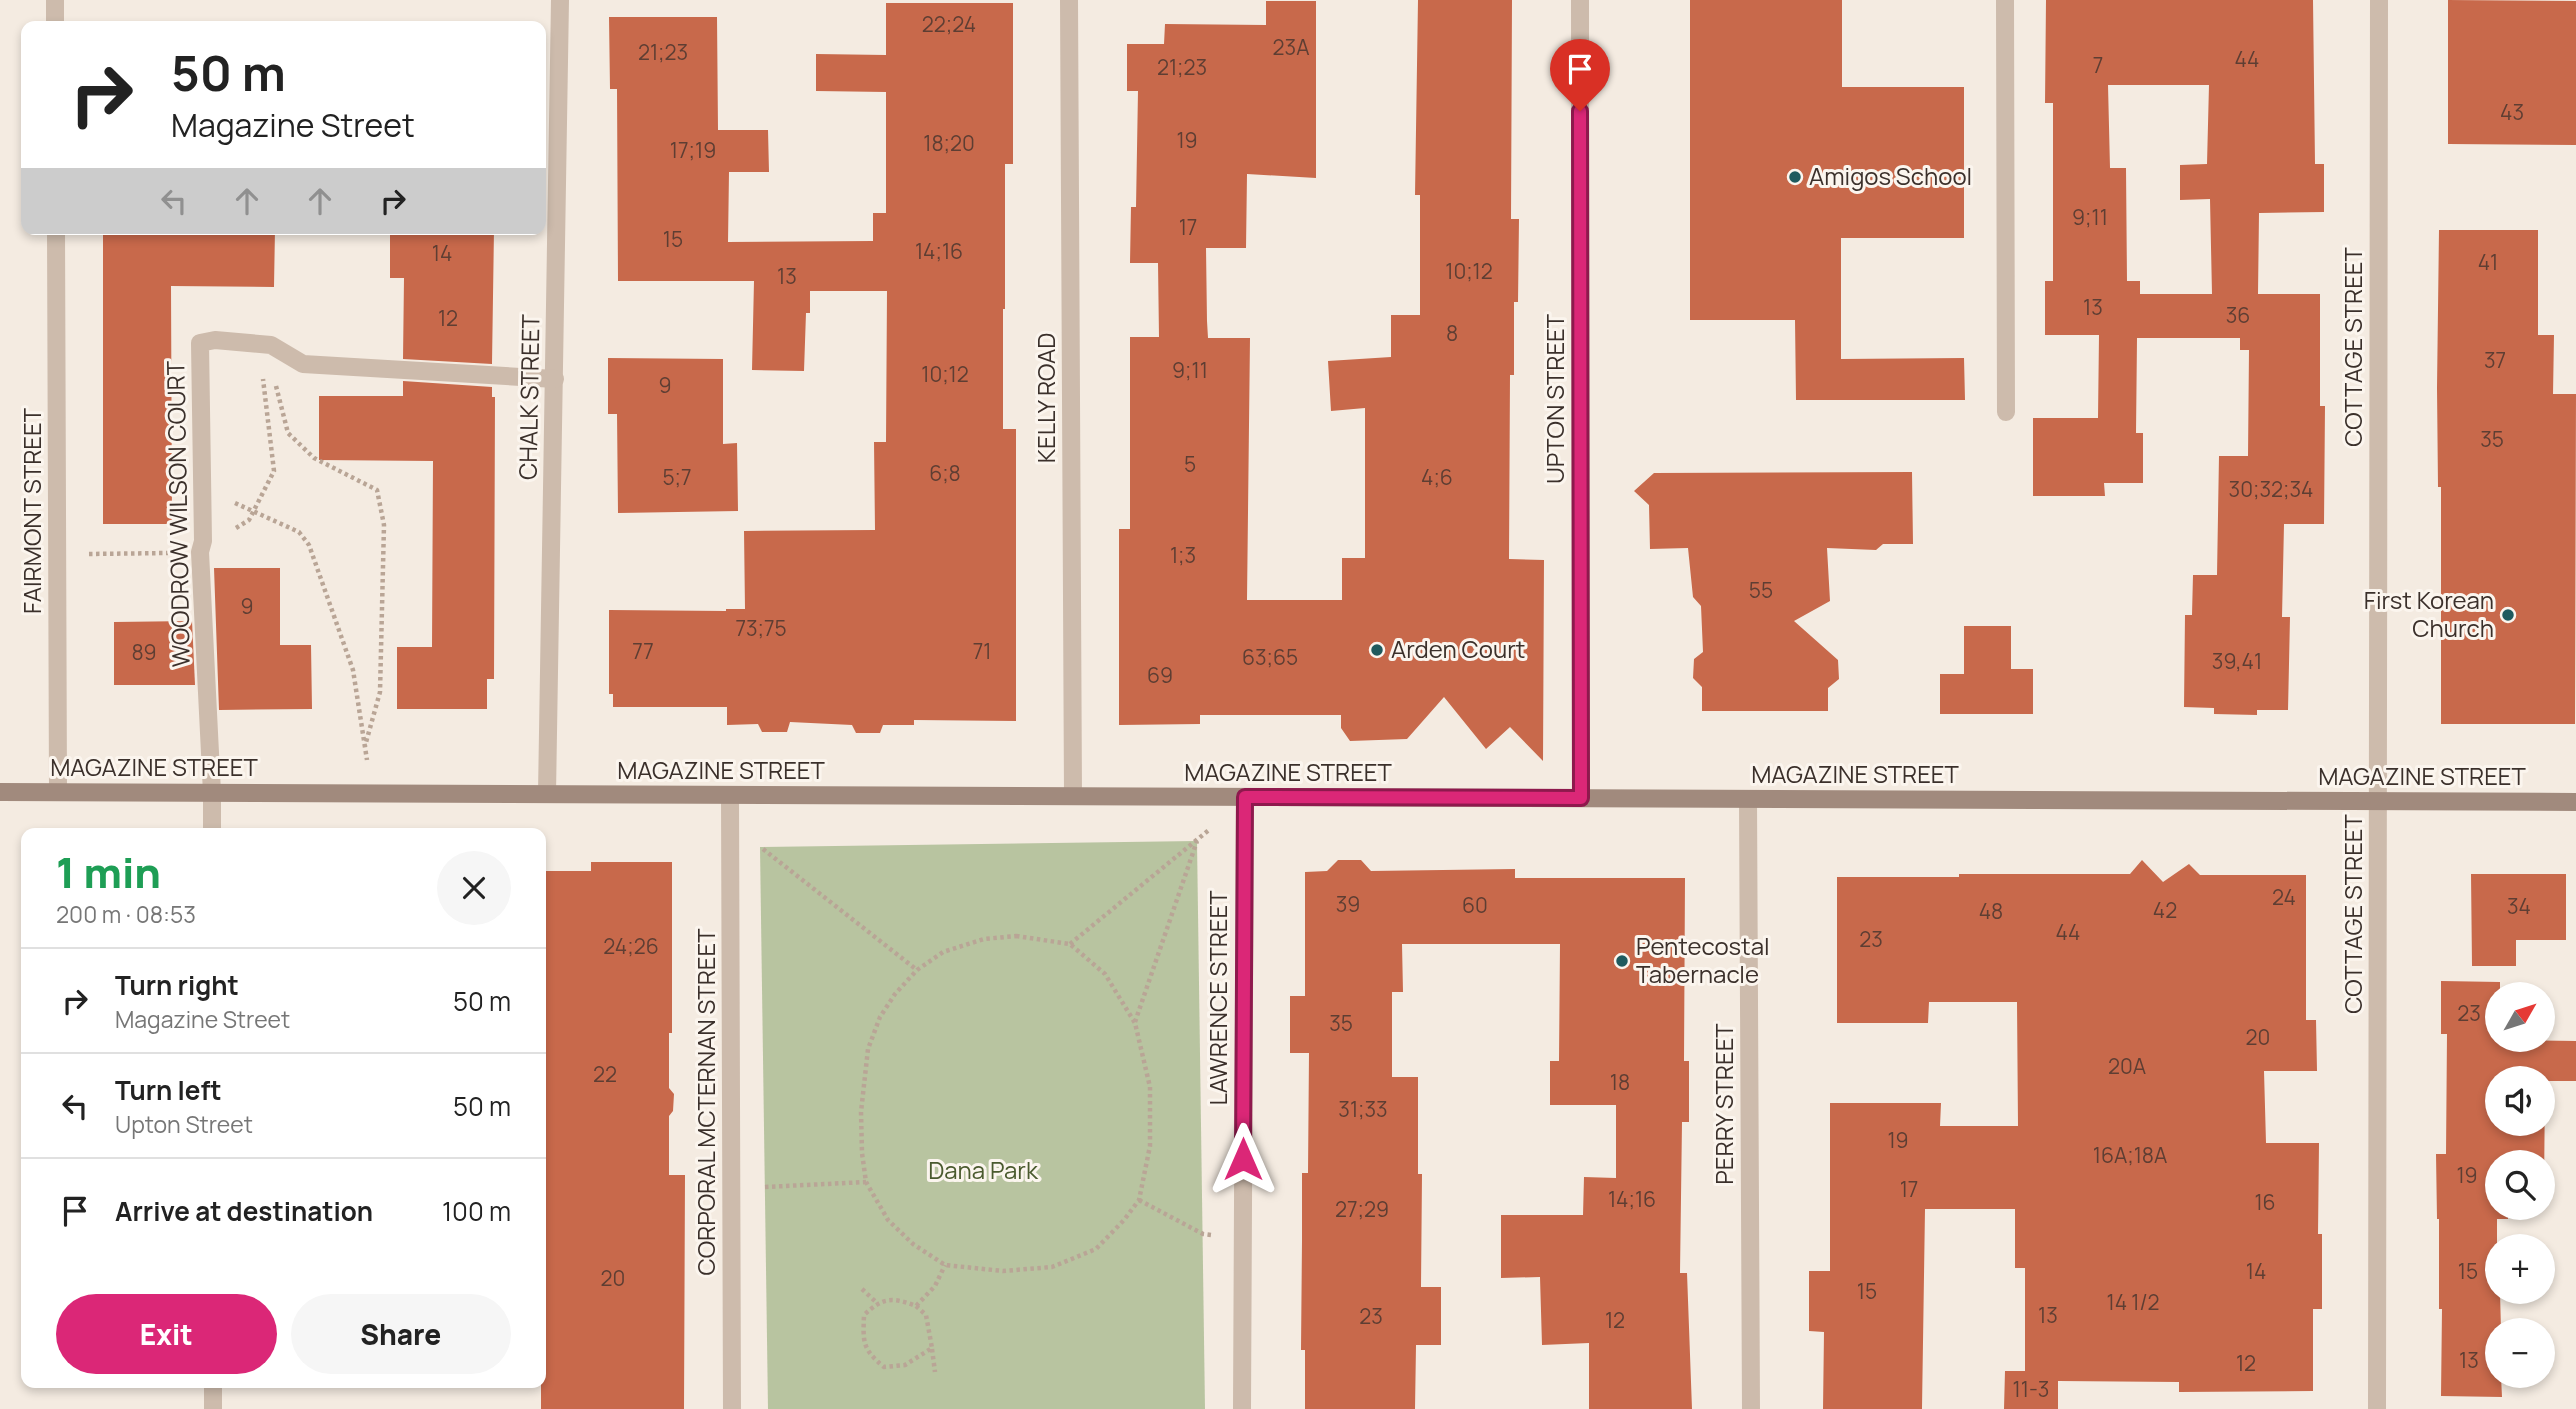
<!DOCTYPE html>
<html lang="en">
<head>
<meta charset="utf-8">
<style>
  body { margin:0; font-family:Manrope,sans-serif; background:#f6f6f6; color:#222; height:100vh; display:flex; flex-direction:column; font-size:26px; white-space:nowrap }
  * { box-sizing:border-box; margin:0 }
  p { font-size:23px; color:#767676 }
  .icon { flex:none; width:38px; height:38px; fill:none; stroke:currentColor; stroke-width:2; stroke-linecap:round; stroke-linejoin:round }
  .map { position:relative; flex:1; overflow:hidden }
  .sheet { position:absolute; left:21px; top:828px; width:525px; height:560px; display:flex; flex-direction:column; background:#fff; border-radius:14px; box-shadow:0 4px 10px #0003 }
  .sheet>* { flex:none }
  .banner { position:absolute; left:21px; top:21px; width:525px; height:214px; border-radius:14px; box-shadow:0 4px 10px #0003; background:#fff; color:#222; overflow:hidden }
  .needle { width:46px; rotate:51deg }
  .tools { position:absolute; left:2485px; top:982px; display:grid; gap:14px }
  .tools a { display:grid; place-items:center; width:70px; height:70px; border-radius:50%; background:#fff; box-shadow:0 4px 10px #0003; font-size:35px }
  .pin { position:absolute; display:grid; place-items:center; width:60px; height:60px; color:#fff; margin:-72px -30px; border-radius:50% 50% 50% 0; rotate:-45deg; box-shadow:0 0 7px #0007 }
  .pin .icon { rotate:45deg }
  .me { position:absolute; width:77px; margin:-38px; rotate:0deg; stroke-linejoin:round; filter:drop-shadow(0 0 5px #0008) }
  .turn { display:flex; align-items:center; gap:24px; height:147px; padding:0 35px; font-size:32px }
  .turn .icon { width:91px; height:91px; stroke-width:2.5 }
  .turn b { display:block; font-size:49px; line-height:60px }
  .lanes { display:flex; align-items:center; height:66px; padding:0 35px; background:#0003; justify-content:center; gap:35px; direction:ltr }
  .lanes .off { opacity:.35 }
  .round { display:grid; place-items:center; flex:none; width:74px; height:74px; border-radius:37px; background:#f6f6f6 }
  .headline { display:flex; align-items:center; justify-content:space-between; height:119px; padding:0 35px }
  h1 { font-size:42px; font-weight:800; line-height:52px; color:#1e9e55 }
  .cta { display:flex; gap:14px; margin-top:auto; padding:14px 35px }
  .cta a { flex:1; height:80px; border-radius:42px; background:#db2777; color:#fff; font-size:28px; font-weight:800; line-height:80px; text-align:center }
  .cta a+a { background:#f6f6f6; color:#222 }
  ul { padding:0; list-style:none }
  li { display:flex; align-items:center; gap:21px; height:105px; padding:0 35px; border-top:2px solid #e0e0e0 }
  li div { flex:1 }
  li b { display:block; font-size:26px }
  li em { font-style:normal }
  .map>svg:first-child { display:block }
</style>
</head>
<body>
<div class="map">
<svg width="2576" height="1409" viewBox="0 0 2576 1409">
  <rect width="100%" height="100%" fill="#f4ebe1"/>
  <path fill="#b8c4a0" d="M 1197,841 L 1205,1409 L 768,1409 L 760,847 Z"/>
  <g fill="#c8694b" fill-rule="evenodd">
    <path d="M 1418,0 L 1512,0 L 1511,219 L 1519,219 L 1518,302 L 1514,302 L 1514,375 L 1510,375 L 1509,559 L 1544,560 L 1543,761 L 1510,727 L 1486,749 L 1444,697 L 1407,739 L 1350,741 L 1341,728 L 1341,715 L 1200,715 L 1200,724 L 1119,725 L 1119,529 L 1130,529 L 1130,337 L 1159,337 L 1158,263 L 1130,263 L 1131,207 L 1136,207 L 1138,91 L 1127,91 L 1127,44 L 1164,44 L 1165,24 L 1266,25 L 1266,1 L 1316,1 L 1316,178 L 1247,174 L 1246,248 L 1206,248 L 1207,321 L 1208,338 L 1250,338 L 1247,600 L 1342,600 L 1342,558 L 1365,558 L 1365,408 L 1331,411 L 1328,361 L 1391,357 L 1391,315 L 1420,315 L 1420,195 L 1415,195 Z"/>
    <path d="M 1690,0 L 1842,0 L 1842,87 L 1964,87 L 1964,238 L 1841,238 L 1841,359 L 1964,358 L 1965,400 L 1796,400 L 1795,320 L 1690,320 Z"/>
    <path d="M 2046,0 L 2313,0 L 2315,164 L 2324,164 L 2324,212 L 2259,213 L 2258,294 L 2320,294 L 2320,406 L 2325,406 L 2324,524 L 2284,524 L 2282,617 L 2290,617 L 2288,710 L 2257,710 L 2257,715 L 2214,714 L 2214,708 L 2184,707 L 2185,615 L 2192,615 L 2193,575 L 2217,575 L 2219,456 L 2248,456 L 2249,350 L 2240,350 L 2240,338 L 2137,338 L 2136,433 L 2143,433 L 2143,483 L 2104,483 L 2105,496 L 2033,496 L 2033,418 L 2098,418 L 2099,335 L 2045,335 L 2045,281 L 2053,281 L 2053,103 L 2045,103 ZM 2108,85 L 2209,85 L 2207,164 L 2180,165 L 2180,200 L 2210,199 L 2212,294 L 2140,294 L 2140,281 L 2127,281 L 2126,168 L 2110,168 Z"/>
    <path d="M 2448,0 L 2576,1 L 2576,145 L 2448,144 Z"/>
    <path d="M 886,3 L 1013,3 L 1013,164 L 1005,164 L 1005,309 L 1003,309 L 1003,429 L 1016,429 L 1016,721 L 914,720 L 914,725 L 883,725 L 880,733 L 856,733 L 852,725 L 790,722 L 787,732 L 762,732 L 758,724 L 727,725 L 727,707 L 613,707 L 613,694 L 609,694 L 609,610 L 726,611 L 726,609 L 745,609 L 744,531 L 875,530 L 874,442 L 886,442 L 887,291 L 810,291 L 810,313 L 806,313 L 804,371 L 752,370 L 754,281 L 618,281 L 617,89 L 610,89 L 609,17 L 717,17 L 718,130 L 768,130 L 769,172 L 729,172 L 728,242 L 873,241 L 873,213 L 886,213 L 886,92 L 816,91 L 816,54 L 886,55 Z"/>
    <path d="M 103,229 L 275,229 L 274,287 L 171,286 L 172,524 L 103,524 Z"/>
    <path d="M 390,229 L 494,229 L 492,364 L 403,359 L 404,278 L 390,278 Z"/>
    <path d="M 2439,230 L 2538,230 L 2538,335 L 2554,335 L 2553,394 L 2576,394 L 2575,724 L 2441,724 L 2441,487 L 2438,487 L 2437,388 Z"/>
    <path d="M 608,358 L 723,359 L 723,444 L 737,443 L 738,511 L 618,513 L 617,414 L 608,414 Z"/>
    <path d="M 403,381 L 492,387 L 492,397 L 495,397 L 494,679 L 487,679 L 487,709 L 397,709 L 397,647 L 432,647 L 433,461 L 319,460 L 319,396 L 403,396 Z"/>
    <path d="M 1912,472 L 1913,544 L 1883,544 L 1876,550 L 1827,548 L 1830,601 L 1794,621 L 1838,660 L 1839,679 L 1828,688 L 1828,711 L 1702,711 L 1702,687 L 1693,678 L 1694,659 L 1703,652 L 1701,606 L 1693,597 L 1688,548 L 1650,549 L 1649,505 L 1634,491 L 1654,473 Z"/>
    <path d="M 214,568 L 280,568 L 280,645 L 311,645 L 312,709 L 219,710 Z"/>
    <path d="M 192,621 L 195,685 L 114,685 L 114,622 Z"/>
    <path d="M 1964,626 L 2011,626 L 2011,669 L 2033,669 L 2033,714 L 1940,714 L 1940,674 L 1964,674 Z"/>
    <path d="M 1338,860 L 1361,860 L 1371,871 L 1515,869 L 1515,878 L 1685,878 L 1684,1061 L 1689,1061 L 1689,1122 L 1682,1122 L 1680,1273 L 1687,1273 L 1692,1409 L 1589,1409 L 1589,1343 L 1542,1345 L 1540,1277 L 1501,1278 L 1501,1215 L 1583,1215 L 1584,1177 L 1616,1178 L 1616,1105 L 1550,1105 L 1550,1061 L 1559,1061 L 1560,944 L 1402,944 L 1403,992 L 1392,992 L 1392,1077 L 1418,1077 L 1418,1174 L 1422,1174 L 1421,1287 L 1441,1287 L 1441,1345 L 1416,1345 L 1415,1409 L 1305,1409 L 1305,1350 L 1301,1350 L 1302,1241 L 1302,1173 L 1308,1173 L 1309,1053 L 1290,1053 L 1290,996 L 1305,996 L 1305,872 L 1327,871 Z"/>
    <path d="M 2142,860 L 2163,882 L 2189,864 L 2200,875 L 2306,875 L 2306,1020 L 2316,1020 L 2317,1071 L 2264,1071 L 2266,1143 L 2319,1143 L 2318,1234 L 2322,1234 L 2322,1309 L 2313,1309 L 2313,1391 L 2179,1392 L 2179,1382 L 2058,1381 L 2058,1409 L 2004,1409 L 2005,1371 L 2025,1371 L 2025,1268 L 2015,1268 L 2015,1209 L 1925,1209 L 1922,1409 L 1823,1409 L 1824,1332 L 1809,1331 L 1809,1271 L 1830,1271 L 1830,1103 L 1941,1103 L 1940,1126 L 2018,1126 L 2017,1002 L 1929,1002 L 1928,1023 L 1837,1023 L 1837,877 L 1959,877 L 1959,874 L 2130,874 Z"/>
    <path d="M 591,862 L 672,862 L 672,1033 L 669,1033 L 669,1088 L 674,1094 L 673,1111 L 669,1116 L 669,1175 L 685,1175 L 684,1409 L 541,1409 L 541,871 L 591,871 Z"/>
    <path d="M 2471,874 L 2566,874 L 2566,940 L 2516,940 L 2516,966 L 2472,966 Z"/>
    <path d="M 2441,981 L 2500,982 L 2500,994 L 2497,994 L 2497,1040 L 2576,1041 L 2576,1081 L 2545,1081 L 2544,1191 L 2543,1162 L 2497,1162 L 2497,1208 L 2508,1208 L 2508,1219 L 2497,1219 L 2497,1292 L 2500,1292 L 2501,1330 L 2497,1330 L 2497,1376 L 2501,1376 L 2502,1397 L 2441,1396 L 2442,1309 L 2439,1309 L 2439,1219 L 2437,1219 L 2436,1154 L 2446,1154 L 2447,1034 L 2441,1034 ZM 2497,1078 L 2543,1078 L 2543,1124 L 2497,1124 Z"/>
  </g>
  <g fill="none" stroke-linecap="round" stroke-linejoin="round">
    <g stroke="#b9a596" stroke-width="4.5" stroke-dasharray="3.5 3.5" stroke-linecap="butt">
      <path d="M 276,386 L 288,433 L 314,458 L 377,490 L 384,525 L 380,692 L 365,746"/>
      <path d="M 235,503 L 299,532 L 309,545 L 353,670 L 367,760"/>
      <path d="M 236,528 L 249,520 L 274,471 L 263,379"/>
      <path d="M 89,554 L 168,553"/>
      <path d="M 763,849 L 917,970"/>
      <path d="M 1016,936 L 1070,944 L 1105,974 L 1135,1023 L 1150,1087 L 1150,1146 L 1139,1200 L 1124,1220 L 1096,1249 L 1052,1267 L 1003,1271 L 945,1265 L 913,1244 L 888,1220 L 866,1182 L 862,1153 L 861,1112 L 868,1049 L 880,1017 L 895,994 L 917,970 L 943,952 L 984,939 Z"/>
      <path d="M 1070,944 L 1210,829"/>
      <path d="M 1135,1022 L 1197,841"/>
      <path d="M 765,1187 L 866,1182"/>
      <path d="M 1139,1200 L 1203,1234 L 1211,1235"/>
      <path d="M 862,1289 L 877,1303"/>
      <path d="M 916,1306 L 926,1315 L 932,1348 L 905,1365 L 884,1367 C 862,1349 863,1342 864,1315 C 883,1297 892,1297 916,1306 L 935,1286 L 945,1265"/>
      <path d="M 932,1349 L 935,1372"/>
    </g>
    <g stroke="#cdbbac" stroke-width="18">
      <path d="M 55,0 L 55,26"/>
      <path d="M 1069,0 L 1073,796"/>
      <path d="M 1580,0 L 1581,798"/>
      <path d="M 2005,0 L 2006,412"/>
      <path d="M 56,229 L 58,792"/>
      <path d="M 547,794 L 560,0"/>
      <path d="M 730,795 L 732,1409"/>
      <path d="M 1748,799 L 1751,1409"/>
      <path d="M 212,833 L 212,793 L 200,552 L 203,541 L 200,343 L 215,340 L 271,345 L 303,364 L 555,379"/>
      <path d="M 213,1382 L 213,1409"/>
      <path d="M 1242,1409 L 1245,797"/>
      <path d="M 2377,1409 L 2379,0"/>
    </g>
    <path stroke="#a18a7d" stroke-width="18" d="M 0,792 L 2576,802"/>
  </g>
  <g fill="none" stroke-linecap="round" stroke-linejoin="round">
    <g stroke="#8e194d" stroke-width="18">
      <path id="route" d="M 1243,1159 L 1245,797 L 1581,798 L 1580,111"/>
    </g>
    <use href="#route" stroke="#db2777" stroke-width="12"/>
  </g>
  <g fill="#1f5a5e" stroke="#fbf5ee" stroke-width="2.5">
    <circle cx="1795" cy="177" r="7"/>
    <circle cx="2508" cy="615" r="7"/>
    <circle cx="1377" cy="650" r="7"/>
    <circle cx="1622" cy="961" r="7"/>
  </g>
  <g text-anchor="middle" stroke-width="6" stroke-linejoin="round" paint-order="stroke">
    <g font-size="21" fill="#5e3e33">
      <text x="949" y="32">22;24</text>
      <text x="1291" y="55">23A</text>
      <text x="663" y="60">21;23</text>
      <text x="2247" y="67">44</text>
      <text x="2098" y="73">7</text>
      <text x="1182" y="75">21;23</text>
      <text x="2512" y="120">43</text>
      <text x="1187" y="148">19</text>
      <text x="949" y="151">18;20</text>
      <text x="693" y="158">17;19</text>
      <text x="2090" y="225">9;11</text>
      <text x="1188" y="235">17</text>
      <text x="673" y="247">15</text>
      <text x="939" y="259">14;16</text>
      <text x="442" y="261">14</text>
      <text x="2488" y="270">41</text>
      <text x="1469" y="279">10;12</text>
      <text x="787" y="284">13</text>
      <text x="2093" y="315">13</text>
      <text x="2238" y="323">36</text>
      <text x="448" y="326">12</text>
      <text x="1452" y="341">8</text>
      <text x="2495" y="368">37</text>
      <text x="1190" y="378">9;11</text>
      <text x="945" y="382">10;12</text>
      <text x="665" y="393">9</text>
      <text x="2492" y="447">35</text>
      <text x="1190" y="472">5</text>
      <text x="945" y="481">6;8</text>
      <text x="677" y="485">5;7</text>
      <text x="1437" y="485">4;6</text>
      <text x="2271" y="497">30;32;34</text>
      <text x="1183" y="563">1;3</text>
      <text x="1761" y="598">55</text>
      <text x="247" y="614">9</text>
      <text x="761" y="636">73;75</text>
      <text x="643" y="659">77</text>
      <text x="982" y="659">71</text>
      <text x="144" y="660">89</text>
      <text x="1270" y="665">63;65</text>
      <text x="2237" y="669">39,41</text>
      <text x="1160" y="683">69</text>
      <text x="2284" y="905">24</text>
      <text x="1348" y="912">39</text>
      <text x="1475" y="913">60</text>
      <text x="2519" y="914">34</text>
      <text x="2165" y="918">42</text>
      <text x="1991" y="919">48</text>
      <text x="2068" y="940">44</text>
      <text x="1871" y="947">23</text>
      <text x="631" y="954">24;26</text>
      <text x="2469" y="1021">23</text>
      <text x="1341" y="1031">35</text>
      <text x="2258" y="1045">20</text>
      <text x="2127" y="1074">20A</text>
      <text x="605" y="1082">22</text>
      <text x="1620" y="1090">18</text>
      <text x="1363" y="1117">31;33</text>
      <text x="1898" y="1148">19</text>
      <text x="2130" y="1163">16A;18A</text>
      <text x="2467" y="1183">19</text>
      <text x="1909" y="1197">17</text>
      <text x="1632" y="1207">14;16</text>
      <text x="2265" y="1210">16</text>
      <text x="1362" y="1217">27;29</text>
      <text x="2256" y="1279">14</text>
      <text x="2468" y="1279">15</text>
      <text x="613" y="1286">20</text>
      <text x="1867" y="1299">15</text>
      <text x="2133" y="1310">14 1/2</text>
      <text x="2048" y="1323">13</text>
      <text x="1371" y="1324">23</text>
      <text x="1615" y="1328">12</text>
      <text x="2469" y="1368">13</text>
      <text x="2246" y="1371">12</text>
      <text x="2031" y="1397">11-3</text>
    </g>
    <g font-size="24" fill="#3b302b" stroke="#fbf5ee" text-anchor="start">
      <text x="1809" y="185">Amigos School</text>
      <text x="2494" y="609" text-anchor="end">First Korean<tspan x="2494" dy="28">Church</tspan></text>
      <text x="1391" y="658">Arden Court</text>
      <text x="1636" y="955">Pentecostal<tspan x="1636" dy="28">Tabernacle</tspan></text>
    </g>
    <g font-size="24" fill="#3b302b" stroke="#fbf5ee">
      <text transform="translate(2354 347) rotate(-90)" y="8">COTTAGE STREET</text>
      <text transform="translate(530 397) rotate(-89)" y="8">CHALK STREET</text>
      <text transform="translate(1047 398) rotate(-90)" y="8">KELLY ROAD</text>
      <text transform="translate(1556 399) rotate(-90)" y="8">UPTON STREET</text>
      <text transform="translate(33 511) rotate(-90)" y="8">FAIRMONT STREET</text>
      <text transform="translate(179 514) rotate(-91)" y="8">WOODROW WILSON COURT</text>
      <text x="154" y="776">MAGAZINE STREET</text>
      <text x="721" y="779">MAGAZINE STREET</text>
      <text x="1288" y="781">MAGAZINE STREET</text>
      <text x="1855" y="783">MAGAZINE STREET</text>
      <text x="2422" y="785">MAGAZINE STREET</text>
      <text transform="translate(2354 914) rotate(-90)" y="8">COTTAGE STREET</text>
      <text transform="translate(1219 998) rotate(-90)" y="8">LAWRENCE STREET</text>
      <text transform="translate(707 1102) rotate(-90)" y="8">CORPORAL MCTERNAN STREET</text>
      <text transform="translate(1725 1104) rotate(-90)" y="8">PERRY STREET</text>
    </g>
    <g font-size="24" fill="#4a5a2e" stroke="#fbf5ee">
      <text x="983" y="1179">Dana Park</text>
    </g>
  </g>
</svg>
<div class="tools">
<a><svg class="needle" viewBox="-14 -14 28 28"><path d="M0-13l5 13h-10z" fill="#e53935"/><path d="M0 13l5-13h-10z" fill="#767676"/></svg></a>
<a><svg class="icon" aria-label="sound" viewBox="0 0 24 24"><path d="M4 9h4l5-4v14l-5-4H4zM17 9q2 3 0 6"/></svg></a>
<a><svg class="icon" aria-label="search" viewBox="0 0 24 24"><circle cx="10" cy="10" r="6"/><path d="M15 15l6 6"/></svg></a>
<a>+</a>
<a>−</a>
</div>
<div class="pin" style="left:1580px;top:111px;background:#d93025"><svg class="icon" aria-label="arrive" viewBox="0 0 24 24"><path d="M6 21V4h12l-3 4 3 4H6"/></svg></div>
<svg class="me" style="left:1243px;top:1159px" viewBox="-20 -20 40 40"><path d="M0-17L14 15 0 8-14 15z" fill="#db2777" stroke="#fff" stroke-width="4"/></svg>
<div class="banner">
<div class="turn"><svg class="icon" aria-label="right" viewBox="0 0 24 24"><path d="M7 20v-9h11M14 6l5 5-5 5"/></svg><div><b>50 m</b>Magazine Street</div></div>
<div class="lanes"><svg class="icon off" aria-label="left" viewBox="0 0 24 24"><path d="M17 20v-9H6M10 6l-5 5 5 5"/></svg><svg class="icon off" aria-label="ahead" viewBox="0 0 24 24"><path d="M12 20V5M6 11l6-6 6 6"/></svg><svg class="icon off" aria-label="ahead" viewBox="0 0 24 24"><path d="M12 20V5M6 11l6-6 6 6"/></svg><svg class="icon" aria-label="right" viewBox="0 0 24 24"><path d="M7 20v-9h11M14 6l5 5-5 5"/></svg></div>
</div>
<section class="sheet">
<div class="headline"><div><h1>1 min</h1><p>200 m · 08:53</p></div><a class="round"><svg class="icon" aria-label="close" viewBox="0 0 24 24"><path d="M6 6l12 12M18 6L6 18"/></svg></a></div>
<ul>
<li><svg class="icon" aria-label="right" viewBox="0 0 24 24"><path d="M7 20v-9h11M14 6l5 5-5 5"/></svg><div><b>Turn right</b><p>Magazine Street</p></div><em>50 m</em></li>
<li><svg class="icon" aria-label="left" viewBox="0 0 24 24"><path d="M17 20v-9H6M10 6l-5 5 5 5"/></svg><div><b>Turn left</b><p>Upton Street</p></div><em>50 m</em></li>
<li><svg class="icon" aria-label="arrive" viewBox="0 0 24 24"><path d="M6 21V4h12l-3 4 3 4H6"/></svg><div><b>Arrive at destination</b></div><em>100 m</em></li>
</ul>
<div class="cta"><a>Exit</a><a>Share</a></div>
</section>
</div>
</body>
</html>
